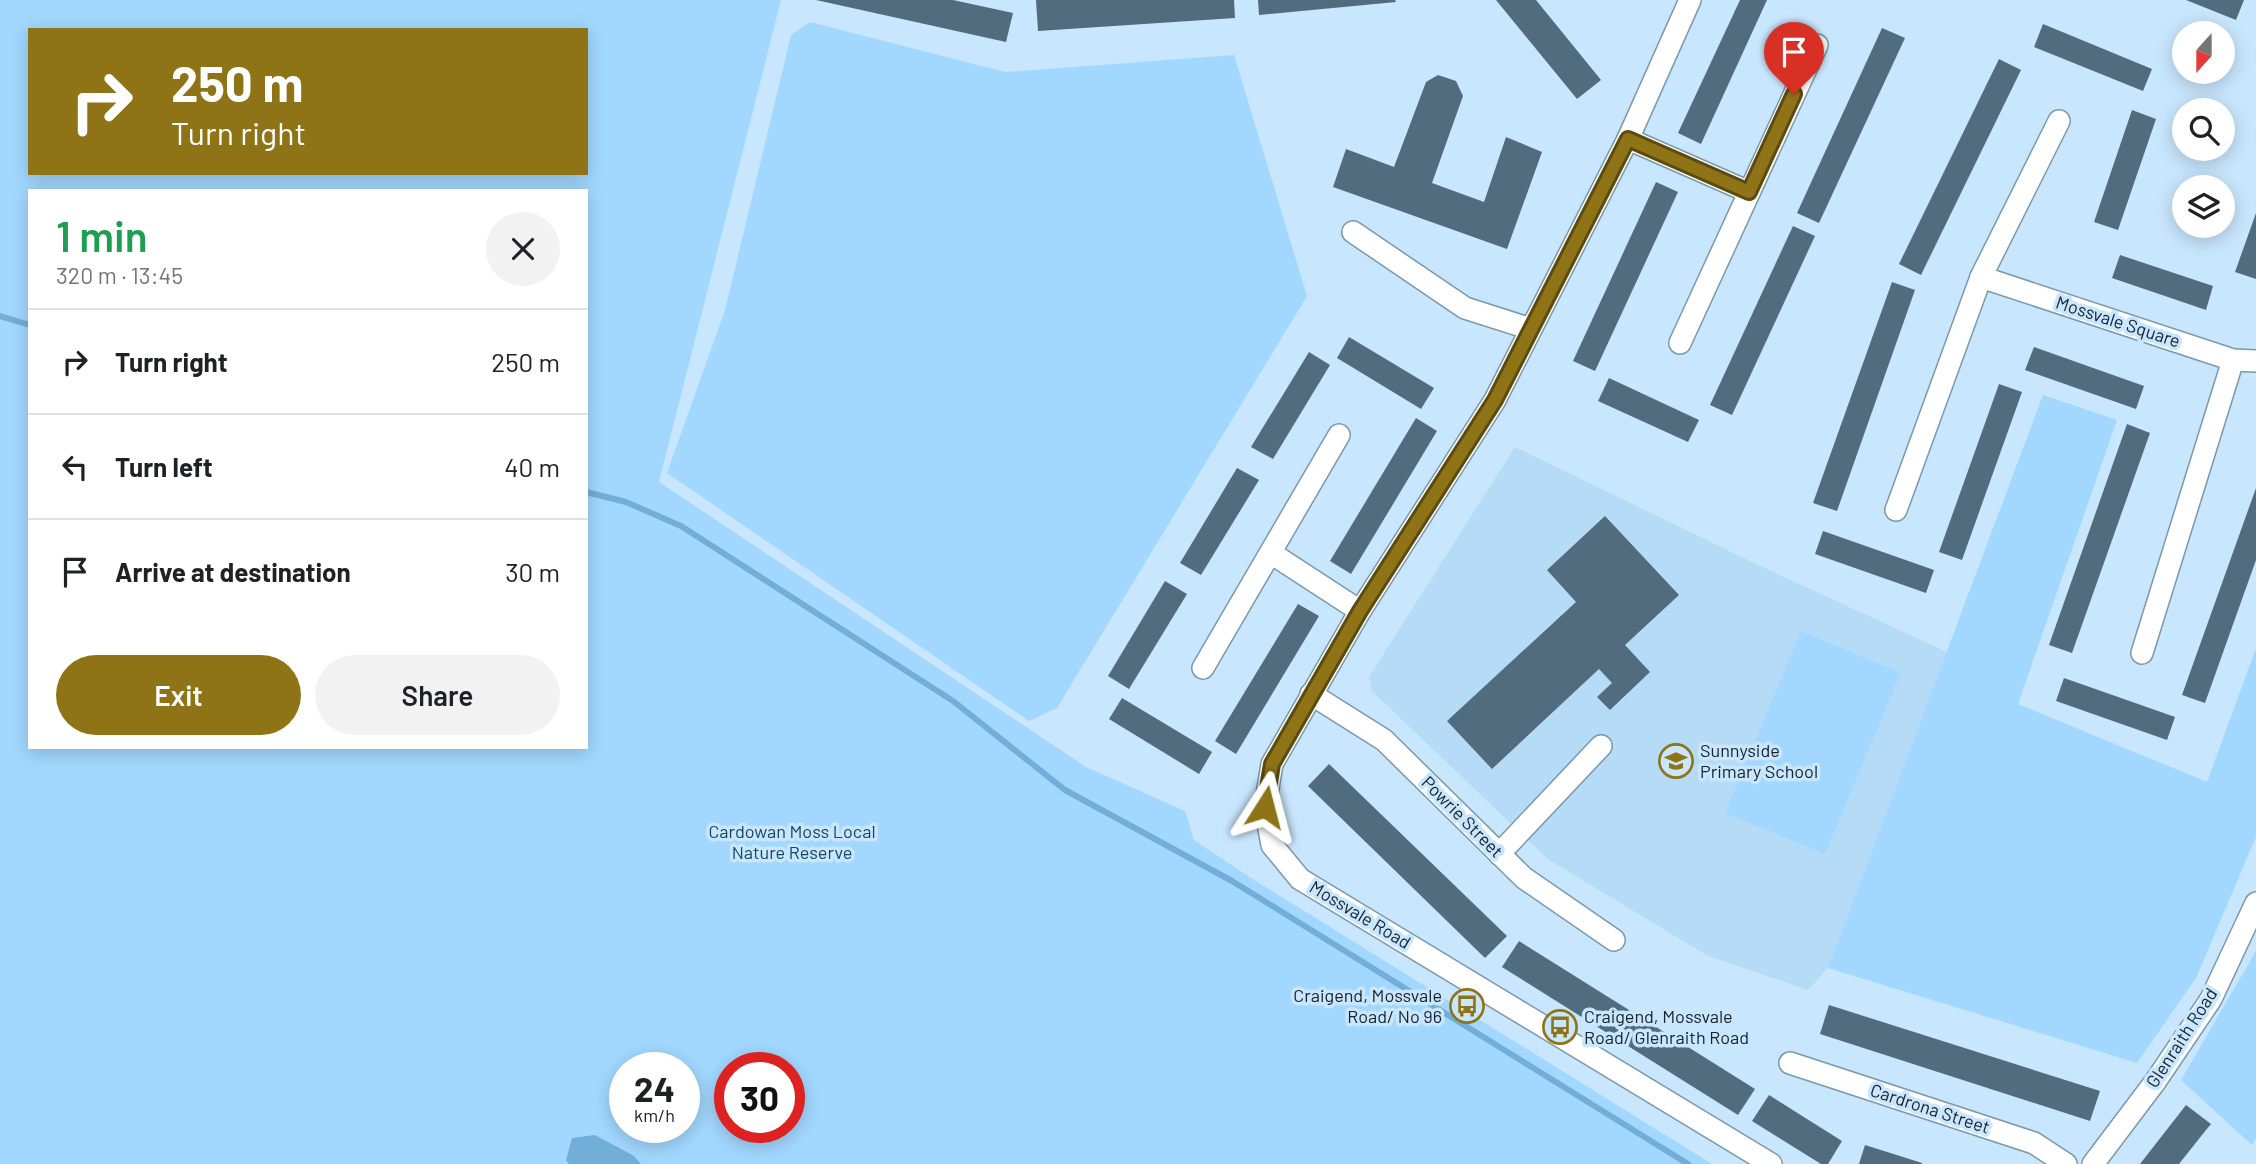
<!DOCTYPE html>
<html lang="en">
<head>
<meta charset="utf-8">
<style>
  body { margin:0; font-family:Barlow,sans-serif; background:#f2f2f2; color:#202124; height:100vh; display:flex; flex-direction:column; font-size:26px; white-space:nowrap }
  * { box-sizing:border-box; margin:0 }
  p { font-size:23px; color:#757577 }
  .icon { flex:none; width:38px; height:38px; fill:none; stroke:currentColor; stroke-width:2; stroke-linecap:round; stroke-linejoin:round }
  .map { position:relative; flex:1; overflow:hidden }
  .panel { position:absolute; left:28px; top:189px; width:560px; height:560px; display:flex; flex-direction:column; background:#fff; border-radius:0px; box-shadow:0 4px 18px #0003 }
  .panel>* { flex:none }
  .banner { position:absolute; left:28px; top:28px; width:560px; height:147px; border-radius:0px; box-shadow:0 4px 18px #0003; background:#8e7317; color:#fff; overflow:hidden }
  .needle { width:46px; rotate:201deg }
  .controls { position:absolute; left:2172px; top:21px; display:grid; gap:14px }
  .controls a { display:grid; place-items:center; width:63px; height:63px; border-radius:50%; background:#fff; box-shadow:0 4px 18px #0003; font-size:35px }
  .speed { position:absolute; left:609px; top:1052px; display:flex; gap:14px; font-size:35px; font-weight:700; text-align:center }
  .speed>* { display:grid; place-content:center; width:91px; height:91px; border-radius:50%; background:#fff; box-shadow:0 4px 18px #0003; line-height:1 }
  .speed small { font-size:18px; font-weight:400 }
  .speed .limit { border:10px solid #d22; background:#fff; color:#111 }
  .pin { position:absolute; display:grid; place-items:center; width:60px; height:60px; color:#fff; margin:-72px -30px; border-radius:50% 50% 50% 0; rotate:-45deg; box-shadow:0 0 7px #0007 }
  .pin .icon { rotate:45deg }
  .me { position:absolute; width:77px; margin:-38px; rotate:9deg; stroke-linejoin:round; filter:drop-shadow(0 0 5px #0008) }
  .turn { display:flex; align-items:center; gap:24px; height:147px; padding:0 28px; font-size:32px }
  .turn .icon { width:91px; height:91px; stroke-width:2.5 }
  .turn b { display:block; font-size:49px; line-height:60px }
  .round { display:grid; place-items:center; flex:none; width:74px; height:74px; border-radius:37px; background:#f2f2f2 }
  .overview { display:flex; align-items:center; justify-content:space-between; height:119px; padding:0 28px }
  h1 { font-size:42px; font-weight:600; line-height:52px; color:#1e9e55 }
  .action { display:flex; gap:14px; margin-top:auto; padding:14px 28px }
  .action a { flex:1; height:80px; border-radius:42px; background:#8e7317; color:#fff; font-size:28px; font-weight:600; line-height:80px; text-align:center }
  .action a+a { background:#f2f2f2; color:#202124 }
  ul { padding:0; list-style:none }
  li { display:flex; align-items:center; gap:21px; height:105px; padding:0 28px; border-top:2px solid #e0e0e0 }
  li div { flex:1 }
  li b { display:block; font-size:26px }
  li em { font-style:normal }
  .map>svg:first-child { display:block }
</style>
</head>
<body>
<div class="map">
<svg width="2256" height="1164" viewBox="0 0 2256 1164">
  <rect width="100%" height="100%" fill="#c8e6fd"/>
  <path fill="#b6dbf6" d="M 1515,447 L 1756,564 L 1947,652 L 1828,968 L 1808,990 L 1708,956 L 1548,859 L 1372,691 L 1369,677 Z"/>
  <g fill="#a2d8ff" fill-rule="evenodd">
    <path d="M 0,0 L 781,0 L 659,482 L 1086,767 L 1185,811 L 1194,840 L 1251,878 L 1712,1164 L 0,1164 ZM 30,30 L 586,30 L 586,173 L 30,173 ZM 30,191 L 586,191 L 586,747 L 30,747 ZM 625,1068 L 684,1068 L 684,1127 L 625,1127 ZM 730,1068 L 789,1068 L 789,1127 L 730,1127 Z"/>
    <path d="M 810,22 L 1005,72 L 1234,55 L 1307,296 L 1057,708 L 1029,721 L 667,473 L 725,310 L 791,35 Z"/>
    <path d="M 2043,395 L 2117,420 L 2018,704 L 2207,782 L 2256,648 L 2256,837 L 2196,978 L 2137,1063 L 1828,968 Z"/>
    <path d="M 1801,631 L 1901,673 L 1825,854 L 1725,813 Z"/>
    <path d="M 2256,951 L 2256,1138 L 2252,1145 L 2181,1080 Z"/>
  </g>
  <path fill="#73aed8" d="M 595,1135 L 634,1156 L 641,1164 L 569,1164 L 566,1160 L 572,1138 Z"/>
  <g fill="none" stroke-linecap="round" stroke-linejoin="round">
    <g stroke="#73aed8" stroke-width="6">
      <path d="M 0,316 L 30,325"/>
      <path d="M 586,492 L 626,502 L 681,526 L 953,701 L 1065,790 L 1232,881 L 1688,1164"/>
    </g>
  </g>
  <g fill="#516c7f">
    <path d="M 816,0 L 953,0 L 1013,13 L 1006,42 Z"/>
    <path d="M 1036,0 L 1234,0 L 1235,18 L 1038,31 Z"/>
    <path d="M 1258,0 L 1395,0 L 1396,2 L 1259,15 Z"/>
    <path d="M 1496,0 L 1536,0 L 1601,80 L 1577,99 Z"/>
    <path d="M 1740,0 L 1767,0 L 1701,144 L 1678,133 Z"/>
    <path d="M 2186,0 L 2244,0 L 2236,20 Z"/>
    <path d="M 2043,24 L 2152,69 L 2143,91 L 2034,47 Z"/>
    <path d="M 1882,28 L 1905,38 L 1819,223 L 1797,213 Z"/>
    <path d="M 1999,59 L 2021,70 L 1921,275 L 1899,264 Z"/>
    <path d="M 1438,75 L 1456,81 L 1463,96 L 1432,183 L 1484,202 L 1506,137 L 1542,152 L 1507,249 L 1333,187 L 1346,149 L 1394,167 L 1426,82 Z"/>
    <path d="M 2132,110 L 2156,119 L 2118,230 L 2094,222 Z"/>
    <path d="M 1656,182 L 1678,192 L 1595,371 L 1573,361 Z"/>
    <path d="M 2256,213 L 2256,279 L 2235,272 Z"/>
    <path d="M 1793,226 L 1815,236 L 1732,415 L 1710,405 Z"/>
    <path d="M 2120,255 L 2213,286 L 2206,310 L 2112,278 Z"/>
    <path d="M 1892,282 L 1915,290 L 1837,511 L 1813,503 Z"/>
    <path d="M 1349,337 L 1434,388 L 1421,409 L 1337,358 Z"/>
    <path d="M 2034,347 L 2144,386 L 2136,409 L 2025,370 Z"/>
    <path d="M 1309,352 L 1330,365 L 1273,459 L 1251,447 Z"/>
    <path d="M 1609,378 L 1699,420 L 1688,442 L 1598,401 Z"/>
    <path d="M 1999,384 L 2022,392 L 1962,560 L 1939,552 Z"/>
    <path d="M 1416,418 L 1437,431 L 1351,574 L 1330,561 Z"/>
    <path d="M 2127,424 L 2150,433 L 2072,653 L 2049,645 Z"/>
    <path d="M 1237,468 L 1259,480 L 1201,575 L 1180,563 Z"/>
    <path d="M 2256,488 L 2256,560 L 2205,703 L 2182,695 Z"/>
    <path d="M 1605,516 L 1679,595 L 1625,645 L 1650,672 L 1610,710 L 1597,697 L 1612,683 L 1599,669 L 1492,769 L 1447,721 L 1576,602 L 1547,570 Z"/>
    <path d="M 1823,531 L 1934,570 L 1926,593 L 1815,554 Z"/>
    <path d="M 1165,581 L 1187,594 L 1129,689 L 1108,676 Z"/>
    <path d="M 1298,604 L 1319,616 L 1236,754 L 1215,741 Z"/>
    <path d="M 2064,678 L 2175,717 L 2167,740 L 2056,701 Z"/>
    <path d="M 1122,698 L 1212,752 L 1199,774 L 1109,719 Z"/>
    <path d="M 1329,764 L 1507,936 L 1485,958 L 1308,786 Z"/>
    <path d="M 1519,941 L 1755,1089 L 1738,1115 L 1502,967 Z"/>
    <path d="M 1829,1005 L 2100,1091 L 2090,1121 L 1820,1034 Z"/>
    <path d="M 1769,1095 L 1842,1141 L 1828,1164 L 1821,1164 L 1752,1121 Z"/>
    <path d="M 2186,1105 L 2211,1124 L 2202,1135 L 2179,1164 L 2140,1164 Z"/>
    <path d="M 1865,1145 L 1922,1163 L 1922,1164 L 1859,1164 Z"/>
  </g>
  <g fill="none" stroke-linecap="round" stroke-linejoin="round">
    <g stroke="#7b98ac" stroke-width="24">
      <g id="minor">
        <path d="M 1690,0 L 1628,139 L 1495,400 L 1360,611 L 1272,764 L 1265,807 L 1272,845 L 1300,879 L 1771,1164"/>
        <path d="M 1628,139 L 1749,192"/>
        <path d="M 1353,232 L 1465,308 L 1531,329"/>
        <path d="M 1981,277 L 2233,360 L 2256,361"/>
        <path d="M 1680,343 L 1817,45"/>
        <path d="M 1896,510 L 1981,277 L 2059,121"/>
        <path d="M 1271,553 L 1360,611"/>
        <path d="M 2142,653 L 2233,360"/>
        <path d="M 1203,668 L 1339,435"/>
        <path d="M 1311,694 L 1384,740 L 1524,878 L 1614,940"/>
        <path d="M 1499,854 L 1601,746"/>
        <path d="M 1790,1063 L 2034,1143 L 2066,1164"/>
        <path d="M 2093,1164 L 2155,1082 L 2211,999 L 2256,903"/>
      </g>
    </g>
    <use href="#minor" stroke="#fff" stroke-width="21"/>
  </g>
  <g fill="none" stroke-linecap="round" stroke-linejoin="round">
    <g stroke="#5c4b0f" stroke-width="18">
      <path id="route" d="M 1265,807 L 1272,764 L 1360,611 L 1495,400 L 1628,139 L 1749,192 L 1794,94"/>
    </g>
    <use href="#route" stroke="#8e7317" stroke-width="12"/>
  </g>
  <defs>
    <g id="school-ring" transform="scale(1.75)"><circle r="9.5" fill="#c8e6fd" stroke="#8e7317" stroke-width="1.5"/><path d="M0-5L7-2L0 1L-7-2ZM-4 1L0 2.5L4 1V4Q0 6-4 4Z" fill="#8e7317"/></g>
    <g id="bus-ring" transform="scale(1.75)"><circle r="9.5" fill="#c8e6fd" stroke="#8e7317" stroke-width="1.5"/><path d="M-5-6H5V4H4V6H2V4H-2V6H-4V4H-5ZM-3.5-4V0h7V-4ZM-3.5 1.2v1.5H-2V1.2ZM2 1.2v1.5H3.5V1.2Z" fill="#8e7317"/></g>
  </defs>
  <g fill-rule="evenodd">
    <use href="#school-ring" x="1676" y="761"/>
    <use href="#bus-ring" x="1467" y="1006"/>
    <use href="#bus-ring" x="1560" y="1027"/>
  </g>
  <g text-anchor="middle" stroke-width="7" stroke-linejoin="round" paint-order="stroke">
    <g font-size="18" fill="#17222a" stroke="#c8e6fd">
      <text transform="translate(2118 322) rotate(18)" y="6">Mossvale Square</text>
      <text transform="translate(1462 817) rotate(45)" y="6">Powrie Street</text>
      <text transform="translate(1360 915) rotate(31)" y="6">Mossvale Road</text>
      <text transform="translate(2182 1038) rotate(-57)" y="6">Glenraith Road</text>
      <text transform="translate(1930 1109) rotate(18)" y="6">Cardrona Street</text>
    </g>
    <g font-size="18" fill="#17222a" stroke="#c8e6fd" text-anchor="start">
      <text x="1700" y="757">Sunnyside<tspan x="1700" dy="21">Primary School</tspan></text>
      <text x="1442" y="1002" text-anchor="end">Craigend, Mossvale<tspan x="1442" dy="21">Road/ No 96</tspan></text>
      <text x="1584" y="1023">Craigend, Mossvale<tspan x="1584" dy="21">Road/ Glenraith Road</tspan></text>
    </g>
    <g font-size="18" fill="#174562" stroke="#c8e6fd">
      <text x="792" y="838">Cardowan Moss Local<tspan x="792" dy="21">Nature Reserve</tspan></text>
    </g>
  </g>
</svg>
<div class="controls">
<a><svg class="needle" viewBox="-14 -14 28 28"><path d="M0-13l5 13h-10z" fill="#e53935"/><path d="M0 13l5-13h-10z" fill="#757577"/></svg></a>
<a><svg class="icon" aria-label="search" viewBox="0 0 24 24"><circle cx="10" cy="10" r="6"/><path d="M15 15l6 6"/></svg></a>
<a><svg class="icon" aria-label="layers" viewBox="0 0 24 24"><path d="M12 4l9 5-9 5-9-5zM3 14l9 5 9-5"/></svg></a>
</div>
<div class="speed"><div>24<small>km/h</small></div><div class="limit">30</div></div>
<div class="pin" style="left:1794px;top:94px;background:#d93025"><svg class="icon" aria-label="arrive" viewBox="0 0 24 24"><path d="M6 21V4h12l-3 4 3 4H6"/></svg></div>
<svg class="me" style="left:1265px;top:807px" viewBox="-20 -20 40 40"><path d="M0-17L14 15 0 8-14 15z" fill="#8e7317" stroke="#fff" stroke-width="4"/></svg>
<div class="banner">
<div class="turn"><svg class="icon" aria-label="right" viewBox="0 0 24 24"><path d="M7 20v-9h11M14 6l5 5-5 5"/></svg><div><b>250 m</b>Turn right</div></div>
</div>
<section class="panel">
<div class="overview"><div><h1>1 min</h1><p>320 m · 13:45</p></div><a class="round"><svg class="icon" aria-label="close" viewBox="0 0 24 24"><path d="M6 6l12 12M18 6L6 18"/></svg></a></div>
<ul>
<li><svg class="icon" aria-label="right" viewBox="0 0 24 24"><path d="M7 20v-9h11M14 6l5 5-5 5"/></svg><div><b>Turn right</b></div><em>250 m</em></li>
<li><svg class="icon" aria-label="left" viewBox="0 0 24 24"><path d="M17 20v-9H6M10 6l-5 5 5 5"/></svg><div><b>Turn left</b></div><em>40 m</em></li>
<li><svg class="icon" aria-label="arrive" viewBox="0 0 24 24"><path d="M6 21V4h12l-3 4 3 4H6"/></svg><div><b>Arrive at destination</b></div><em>30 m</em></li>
</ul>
<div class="action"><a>Exit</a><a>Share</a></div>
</section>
</div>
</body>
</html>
